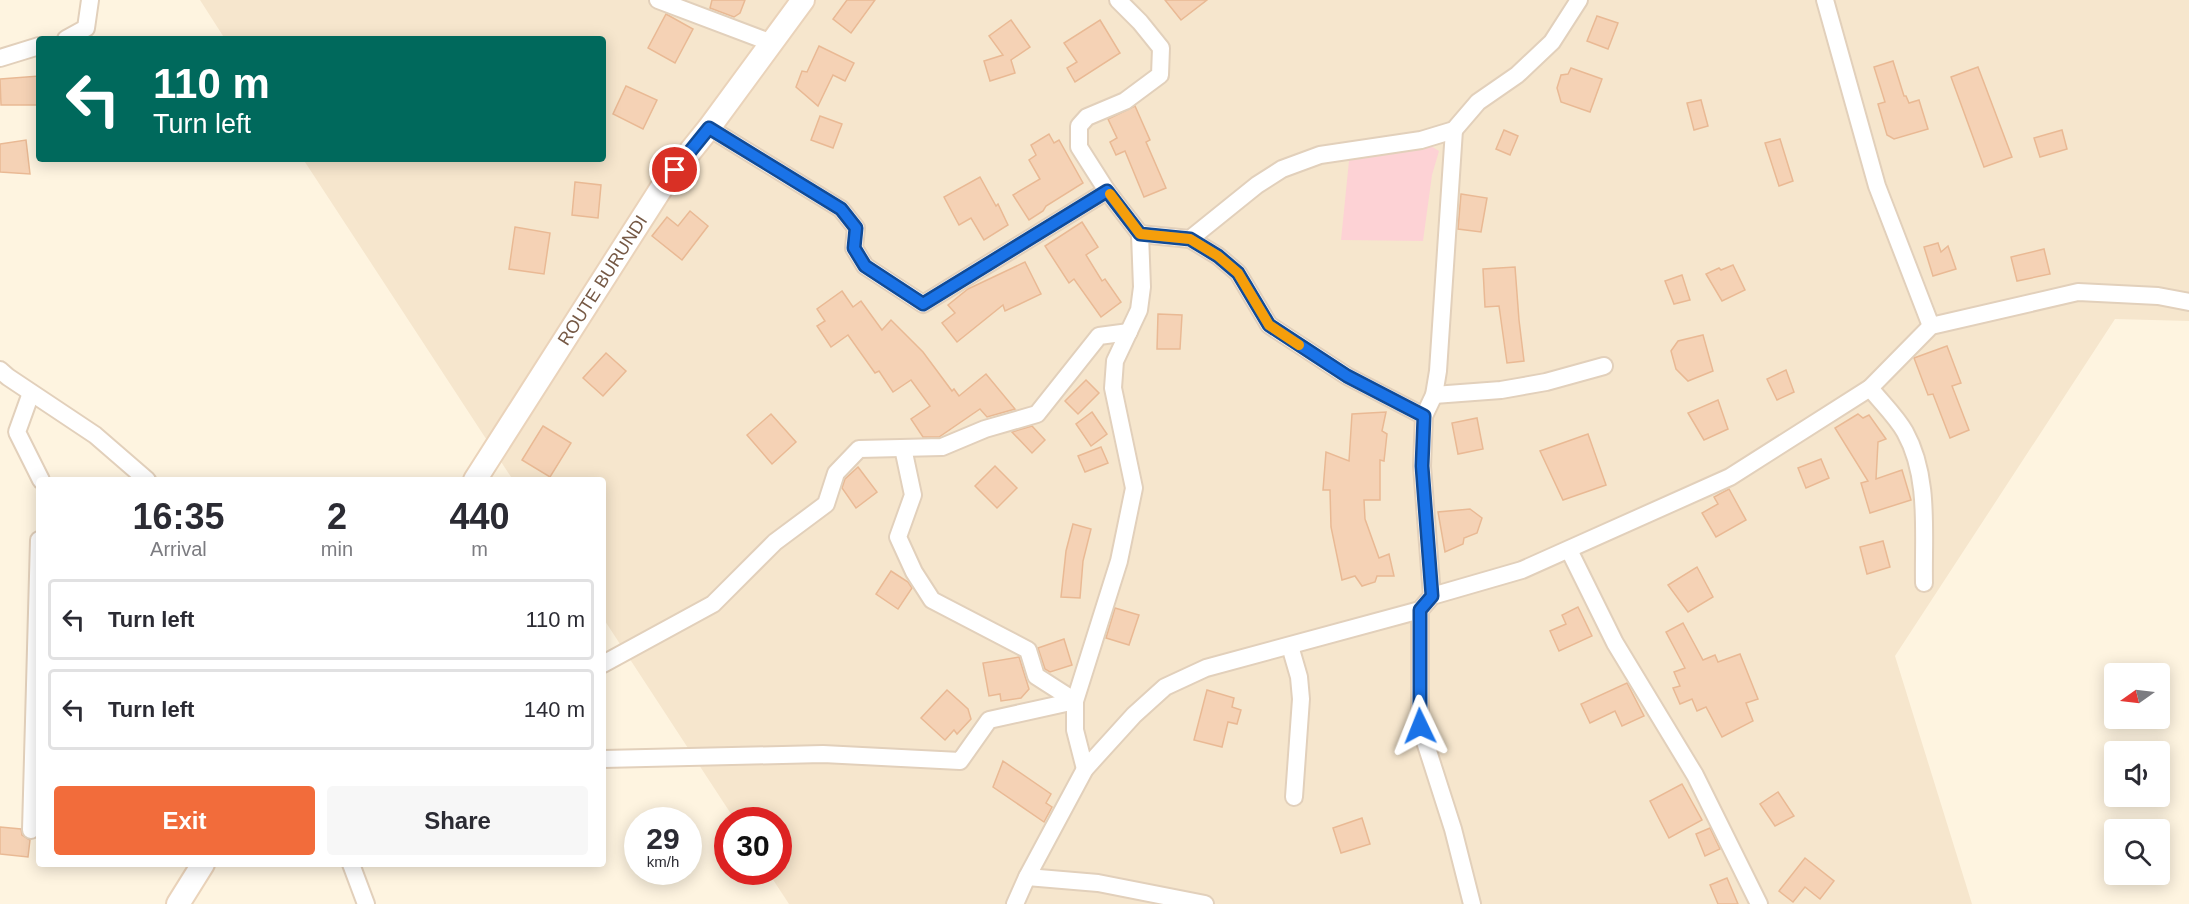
<!DOCTYPE html>
<html lang="en">
<head>
<meta charset="utf-8">
<style>
  body { margin:0; font-family:Helvetica,sans-serif; background:#f7f7f7; color:#2b2b33; height:100vh; display:flex; flex-direction:column; font-size:22px; white-space:nowrap }
  * { box-sizing:border-box; margin:0 }
  p { font-size:20px; color:#7c7c81 }
  .icon { flex:none; width:33px; height:33px; fill:none; stroke:currentColor; stroke-width:2; stroke-linecap:round; stroke-linejoin:round }
  .map { position:relative; flex:1; overflow:hidden }
  .drawer { position:absolute; left:36px; top:477px; width:570px; height:390px; display:flex; flex-direction:column; background:#fff; border-radius:6px; box-shadow:0 3px 15px #0003 }
  .drawer>* { flex:none }
  .top-card { position:absolute; left:36px; top:36px; width:570px; height:126px; border-radius:6px; box-shadow:0 3px 15px #0003; background:#00695c; color:#fff; overflow:hidden }
  .needle { width:39px; rotate:256deg }
  .controls { position:absolute; left:2104px; top:663px; display:grid; gap:12px }
  .controls a { display:grid; place-items:center; width:66px; height:66px; border-radius:6px; background:#fff; box-shadow:0 3px 15px #0003; font-size:30px }
  .speed { position:absolute; left:624px; top:807px; display:flex; gap:12px; font-size:30px; font-weight:700; text-align:center }
  .speed>* { display:grid; place-content:center; width:78px; height:78px; border-radius:50%; background:#fff; box-shadow:0 3px 15px #0003; line-height:1 }
  .speed small { font-size:15px; font-weight:400 }
  .speed .limit { border:9px solid #d22; background:#fff; color:#111 }
  .pin { position:absolute; display:grid; place-items:center; width:51px; height:51px; color:#fff; margin:-26px; border:3px solid #fff; border-radius:50%; box-shadow:0 2px 6px #0007 }
  .me { position:absolute; width:66px; margin:-33px; rotate:358deg; stroke-linejoin:round; filter:drop-shadow(0 0 4px #0008) }
  .turn { display:flex; align-items:center; gap:21px; height:126px; padding:0 18px; font-size:27px }
  .turn .icon { width:78px; height:78px; stroke-width:2.5 }
  .turn b { display:block; font-size:42px; line-height:51px }
  .eta { display:flex; justify-content:space-evenly; align-items:center; height:102px; text-align:center }
  .eta b { font-size:36px; font-weight:700; line-height:42px }
  .button { display:flex; gap:12px; margin-top:auto; padding:12px 18px }
  .button a { flex:1; height:69px; border-radius:6px; background:#f26c3b; color:#fff; font-size:24px; font-weight:700; line-height:69px; text-align:center }
  .button a+a { background:#f7f7f7; color:#2b2b33 }
  ul { padding:0; list-style:none }
  li { display:flex; align-items:center; gap:18px; height:81px; margin:0 12px 9px; padding:0 6px; border:3px solid #e1e1e2; border-radius:6px }
  li div { flex:1 }
  li b { display:block; font-size:22px }
  li em { font-style:normal }
  .map>svg:first-child { display:block }
</style>
</head>
<body>
<div class="map">
<svg width="2189" height="904" viewBox="0 0 2189 904">
  <rect width="100%" height="100%" fill="#fef4e0"/>
  <path fill="#f6e6cd" d="M 200,0 L 2189,0 L 2189,321 L 2115,319 L 1895,656 L 1972,904 L 789,904 L 768,872 L 778,872 L 778,820 L 735,820 L 603,618 L 603,480 L 513,480 L 303,159 L 603,159 L 603,39 L 225,39 Z"/>
  <path fill="#fdd2d5" d="M 1421,140 L 1439,151 L 1432,175 L 1423,241 L 1341,240 L 1350,151 Z"/>
  <g fill="#f5d2b5" stroke="#e9b994" stroke-width="1.5">
    <path d="M 712,0 L 745,0 L 740,13 L 734,17 L 710,8 Z"/>
    <path d="M 847,0 L 875,0 L 851,33 L 833,19 Z"/>
    <path d="M 1165,0 L 1207,0 L 1181,20 Z"/>
    <path d="M 666,14 L 693,29 L 675,63 L 648,48 Z"/>
    <path d="M 1597,16 L 1618,23 L 1608,49 L 1587,41 Z"/>
    <path d="M 1011,20 L 1030,47 L 1011,60 L 1015,73 L 990,81 L 984,61 L 1003,55 L 989,36 Z"/>
    <path d="M 1100,20 L 1120,53 L 1075,82 L 1067,68 L 1077,62 L 1064,43 Z"/>
    <path d="M 819,46 L 854,63 L 845,81 L 833,75 L 818,106 L 796,87 L 802,71 L 807,72 Z"/>
    <path d="M 1893,61 L 1904,96 L 1906,96 L 1909,103 L 1919,100 L 1928,129 L 1894,139 L 1887,135 L 1878,104 L 1885,102 L 1874,67 Z"/>
    <path d="M 1978,67 L 2012,157 L 1984,167 L 1951,77 Z"/>
    <path d="M 1571,68 L 1602,79 L 1590,112 L 1561,102 L 1557,88 L 1561,75 L 1568,74 Z"/>
    <path d="M 39,76 L 37,105 L 1,105 L 0,79 Z"/>
    <path d="M 626,86 L 657,100 L 643,129 L 613,114 Z"/>
    <path d="M 1701,100 L 1708,126 L 1694,130 L 1687,103 Z"/>
    <path d="M 1135,106 L 1150,140 L 1146,142 L 1166,188 L 1144,197 L 1125,151 L 1116,155 L 1110,142 L 1117,138 L 1108,119 Z"/>
    <path d="M 820,116 L 842,124 L 833,148 L 811,140 Z"/>
    <path d="M 1504,130 L 1518,136 L 1510,155 L 1496,149 Z"/>
    <path d="M 2062,130 L 2067,149 L 2040,157 L 2034,138 Z"/>
    <path d="M 1049,134 L 1054,143 L 1059,140 L 1083,183 L 1046,206 L 1043,211 L 1029,220 L 1013,195 L 1040,179 L 1029,160 L 1036,155 L 1031,145 Z"/>
    <path d="M 1780,139 L 1793,181 L 1779,186 L 1765,143 Z"/>
    <path d="M 26,140 L 30,174 L 0,172 L 0,144 Z"/>
    <path d="M 980,177 L 996,206 L 998,204 L 1008,225 L 984,240 L 971,218 L 959,225 L 944,197 Z"/>
    <path d="M 575,182 L 601,185 L 598,218 L 572,215 Z"/>
    <path d="M 1461,194 L 1487,198 L 1481,232 L 1458,229 Z"/>
    <path d="M 690,211 L 708,226 L 682,260 L 652,236 L 667,217 L 678,226 Z"/>
    <path d="M 1082,222 L 1098,247 L 1086,255 L 1102,281 L 1105,279 L 1121,302 L 1101,317 L 1074,279 L 1069,283 L 1045,246 Z"/>
    <path d="M 515,227 L 550,233 L 544,274 L 509,269 Z"/>
    <path d="M 1938,243 L 1941,252 L 1948,246 L 1956,269 L 1933,276 L 1924,247 Z"/>
    <path d="M 2044,249 L 2050,274 L 2017,281 L 2011,257 Z"/>
    <path d="M 1025,262 L 1041,294 L 1005,311 L 1003,305 L 957,342 L 942,323 L 955,313 L 948,305 L 968,289 Z"/>
    <path d="M 1733,265 L 1745,290 L 1722,301 L 1706,274 L 1719,268 L 1721,270 Z"/>
    <path d="M 1515,267 L 1519,320 L 1524,361 L 1507,363 L 1499,306 L 1485,307 L 1483,269 Z"/>
    <path d="M 1682,275 L 1690,300 L 1674,304 L 1665,281 Z"/>
    <path d="M 842,291 L 853,307 L 861,301 L 882,330 L 891,320 L 923,352 L 952,391 L 954,389 L 959,396 L 986,374 L 1015,409 L 987,417 L 980,409 L 939,437 L 923,437 L 911,419 L 930,406 L 911,380 L 893,392 L 879,371 L 875,373 L 848,335 L 831,347 L 817,326 L 825,321 L 817,309 Z"/>
    <path d="M 1158,314 L 1182,315 L 1180,349 L 1157,349 Z"/>
    <path d="M 1703,335 L 1713,371 L 1688,381 L 1676,369 L 1671,351 L 1678,341 Z"/>
    <path d="M 1947,346 L 1961,383 L 1952,386 L 1969,430 L 1950,438 L 1933,394 L 1928,395 L 1914,358 Z"/>
    <path d="M 606,353 L 626,371 L 603,396 L 583,378 Z"/>
    <path d="M 1786,370 L 1794,392 L 1777,400 L 1767,379 Z"/>
    <path d="M 1086,380 L 1099,393 L 1078,414 L 1065,401 Z"/>
    <path d="M 1718,400 L 1728,429 L 1704,440 L 1688,413 Z"/>
    <path d="M 1092,412 L 1107,434 L 1091,446 L 1076,424 Z"/>
    <path d="M 1386,412 L 1382,431 L 1387,434 L 1384,461 L 1380,460 L 1380,500 L 1364,500 L 1365,519 L 1379,558 L 1389,554 L 1394,576 L 1377,576 L 1375,582 L 1362,586 L 1355,576 L 1342,580 L 1331,527 L 1330,490 L 1323,490 L 1326,452 L 1349,461 L 1352,414 Z"/>
    <path d="M 771,414 L 796,442 L 772,464 L 747,435 Z"/>
    <path d="M 1858,414 L 1863,418 L 1869,415 L 1886,439 L 1878,442 L 1876,479 L 1902,470 L 1911,500 L 1870,513 L 1861,483 L 1868,481 L 1835,428 Z"/>
    <path d="M 1477,418 L 1483,449 L 1458,454 L 1452,423 Z"/>
    <path d="M 543,426 L 571,443 L 550,477 L 522,460 Z"/>
    <path d="M 1032,426 L 1045,440 L 1032,453 L 1012,432 Z"/>
    <path d="M 1588,434 L 1606,485 L 1563,500 L 1540,451 Z"/>
    <path d="M 1101,447 L 1108,463 L 1085,472 L 1078,456 Z"/>
    <path d="M 1821,459 L 1829,478 L 1806,488 L 1798,468 Z"/>
    <path d="M 995,466 L 1017,488 L 997,508 L 975,486 Z"/>
    <path d="M 858,467 L 877,492 L 856,508 L 842,488 L 845,479 Z"/>
    <path d="M 1729,489 L 1746,520 L 1716,537 L 1702,513 L 1718,504 L 1714,497 Z"/>
    <path d="M 1470,509 L 1482,518 L 1477,533 L 1464,538 L 1463,544 L 1445,552 L 1438,512 Z"/>
    <path d="M 1073,524 L 1091,529 L 1083,561 L 1080,598 L 1061,597 L 1066,551 Z"/>
    <path d="M 1883,541 L 1890,567 L 1867,574 L 1860,547 Z"/>
    <path d="M 1697,567 L 1713,597 L 1688,612 L 1668,585 Z"/>
    <path d="M 891,571 L 908,582 L 912,588 L 898,609 L 876,594 Z"/>
    <path d="M 1578,607 L 1592,636 L 1559,651 L 1550,631 L 1566,624 L 1562,615 Z"/>
    <path d="M 1115,608 L 1139,615 L 1129,645 L 1106,638 Z"/>
    <path d="M 1683,623 L 1703,660 L 1715,655 L 1718,662 L 1740,654 L 1758,699 L 1746,703 L 1753,721 L 1722,737 L 1706,707 L 1697,711 L 1692,699 L 1680,704 L 1673,688 L 1680,686 L 1674,672 L 1685,668 L 1666,632 Z"/>
    <path d="M 1064,639 L 1072,665 L 1050,672 L 1045,669 L 1038,648 Z"/>
    <path d="M 1019,657 L 1029,689 L 1021,698 L 1001,701 L 1000,694 L 989,696 L 983,663 Z"/>
    <path d="M 1627,683 L 1644,716 L 1622,726 L 1615,711 L 1590,723 L 1581,704 Z"/>
    <path d="M 947,690 L 968,709 L 971,719 L 957,734 L 954,730 L 945,740 L 921,718 Z"/>
    <path d="M 1207,690 L 1234,698 L 1232,707 L 1241,710 L 1237,724 L 1228,722 L 1222,747 L 1194,740 Z"/>
    <path d="M 1003,761 L 1051,794 L 1046,803 L 1052,807 L 1044,822 L 993,787 Z"/>
    <path d="M 1682,784 L 1702,820 L 1669,838 L 1650,801 Z"/>
    <path d="M 1778,792 L 1794,816 L 1775,826 L 1760,804 Z"/>
    <path d="M 1362,818 L 1370,844 L 1341,853 L 1333,828 Z"/>
    <path d="M 0,827 L 21,829 L 22,835 L 30,840 L 28,857 L 0,854 Z"/>
    <path d="M 1710,828 L 1720,849 L 1705,856 L 1696,834 Z"/>
    <path d="M 1805,858 L 1834,881 L 1820,899 L 1805,887 L 1793,902 L 1779,891 Z"/>
    <path d="M 1727,878 L 1738,904 L 1718,904 L 1710,885 Z"/>
  </g>
  <g fill="none" stroke-linecap="round" stroke-linejoin="round">
    <g stroke="#e2d0bb" stroke-width="20">
      <g id="street">
        <path d="M 658,0 L 772,43"/>
        <path d="M 1825,0 L 1877,186 L 1931,326"/>
        <path d="M 66,39 L 86,28 L 90,0"/>
        <path d="M 0,58 L 39,46"/>
        <path d="M 709,128 L 841,209 L 856,228 L 854,248 L 865,266 L 923,304 L 1107,191"/>
        <path d="M 1140,234 L 1190,239 L 1257,185 L 1282,169 L 1320,155 L 1421,140 L 1454,130 L 1478,102 L 1517,75 L 1552,42 L 1579,0"/>
        <path d="M 1190,239 L 1218,256 L 1238,273 L 1269,325 L 1347,376 L 1424,416"/>
        <path d="M 0,370 L 8,377 L 95,435 L 147,480"/>
        <path d="M 1870,388 C 1881,402 1896,416 1905,432 C 1930,477 1923,533 1924,583"/>
        <path d="M 31,393 L 17,432 L 41,480"/>
        <path d="M 1434,395 L 1501,390 L 1546,382 L 1604,366"/>
        <path d="M 903,448 L 913,495 L 898,537 L 914,572 L 932,600 L 1028,650 L 1036,676 L 1075,701"/>
        <path d="M 1569,550 L 1615,643 L 1695,775 L 1759,904"/>
        <path d="M 1432,596 L 1422,466 L 1424,416 L 1434,395 L 1438,371 L 1454,130"/>
        <path d="M 1290,646 L 1299,677 L 1301,699 L 1294,797"/>
        <path d="M 603,664 L 713,604 L 775,542 L 826,504 L 836,473 L 859,449 L 942,447 L 985,429 L 1037,414 L 1099,336 L 1129,332"/>
        <path d="M 603,759 L 823,754 L 960,761 L 989,720 L 1075,701"/>
        <path d="M 1085,769 L 1075,730 L 1075,701 L 1119,561 L 1134,488 L 1113,388 L 1115,361 L 1139,310 L 1142,287 L 1140,234 L 1107,191 L 1079,147 L 1079,126 L 1087,117 L 1125,101 L 1160,75 L 1161,48 L 1140,22 L 1118,0"/>
        <path d="M 31,830 L 39,540"/>
        <path d="M 351,864 L 366,904"/>
        <path d="M 1027,877 L 1098,883 L 1205,904"/>
        <path d="M 1015,904 L 1027,877 L 1085,769 L 1134,715 L 1165,687 L 1206,668 L 1420,610"/>
        <path d="M 1472,904 L 1453,829 L 1420,726 L 1420,610 L 1432,596 L 1522,570 L 1730,477 L 1870,388 L 1931,326 L 2078,292 L 2158,296 L 2189,302"/>
      </g>
    </g>
    <g stroke="#ead3ba" stroke-width="26">
      <g id="secondary">
        <path id="s1" d="M 475,480 L 664,184 L 709,128 L 803,0"/>
        <path d="M 178,904 L 203,864"/>
      </g>
    </g>
    <use href="#street" stroke="#fff" stroke-width="16"/>
    <use href="#secondary" stroke="#fff" stroke-width="22"/>
  </g>
  <g fill="none" stroke-linecap="round" stroke-linejoin="round">
    <g stroke="#114b97" stroke-width="15">
      <path id="route" d="M 675,170 L 709,128 L 841,209 L 856,228 L 854,248 L 865,266 L 923,304 L 1107,191 L 1140,234 L 1190,239 L 1218,256 L 1238,273 L 1269,325 L 1347,376 L 1424,416 L 1422,466 L 1432,596 L 1420,610 L 1420,726"/>
    </g>
    <use href="#route" stroke="#1a73e8" stroke-width="10"/>
    <path stroke="#f59e0b" stroke-width="10" d="M 1110,194 L 1140,234 L 1190,239 L 1218,256 L 1238,273 L 1269,325 L 1299,345"/>
  </g>
  <g text-anchor="middle" stroke-width="4.5" stroke-linejoin="round" paint-order="stroke">
    <g font-size="18" fill="#765945" stroke="#fff7e7">
      <text dy="6" stroke="none"><textPath href="#s1" startOffset="237">ROUTE BURUNDI</textPath></text>
    </g>
  </g>
</svg>
<div class="controls">
<a><svg class="needle" viewBox="-14 -14 28 28"><path d="M0-13l5 13h-10z" fill="#e53935"/><path d="M0 13l5-13h-10z" fill="#7c7c81"/></svg></a>
<a><svg class="icon" aria-label="sound" viewBox="0 0 24 24"><path d="M4 9h4l5-4v14l-5-4H4zM17 9q2 3 0 6"/></svg></a>
<a><svg class="icon" aria-label="search" viewBox="0 0 24 24"><circle cx="10" cy="10" r="6"/><path d="M15 15l6 6"/></svg></a>
</div>
<div class="speed"><div>29<small>km/h</small></div><div class="limit">30</div></div>
<div class="pin" style="left:675px;top:170px;background:#d93025"><svg class="icon" aria-label="arrive" viewBox="0 0 24 24"><path d="M6 21V4h12l-3 4 3 4H6"/></svg></div>
<svg class="me" style="left:1420px;top:726px" viewBox="-20 -20 40 40"><path d="M0-17L14 15 0 8-14 15z" fill="#1a73e8" stroke="#fff" stroke-width="4"/></svg>
<div class="top-card">
<div class="turn"><svg class="icon" aria-label="left" viewBox="0 0 24 24"><path d="M17 20v-9H6M10 6l-5 5 5 5"/></svg><div><b>110 m</b>Turn left</div></div>
</div>
<section class="drawer">
<div class="eta">
<div><b>16:35</b><p>Arrival</p></div>
<div><b>2</b><p>min</p></div>
<div><b>440</b><p>m</p></div>
</div>
<ul>
<li><svg class="icon" aria-label="left" viewBox="0 0 24 24"><path d="M17 20v-9H6M10 6l-5 5 5 5"/></svg><div><b>Turn left</b></div><em>110 m</em></li>
<li><svg class="icon" aria-label="left" viewBox="0 0 24 24"><path d="M17 20v-9H6M10 6l-5 5 5 5"/></svg><div><b>Turn left</b></div><em>140 m</em></li>
</ul>
<div class="button"><a>Exit</a><a>Share</a></div>
</section>
</div>
</body>
</html>
